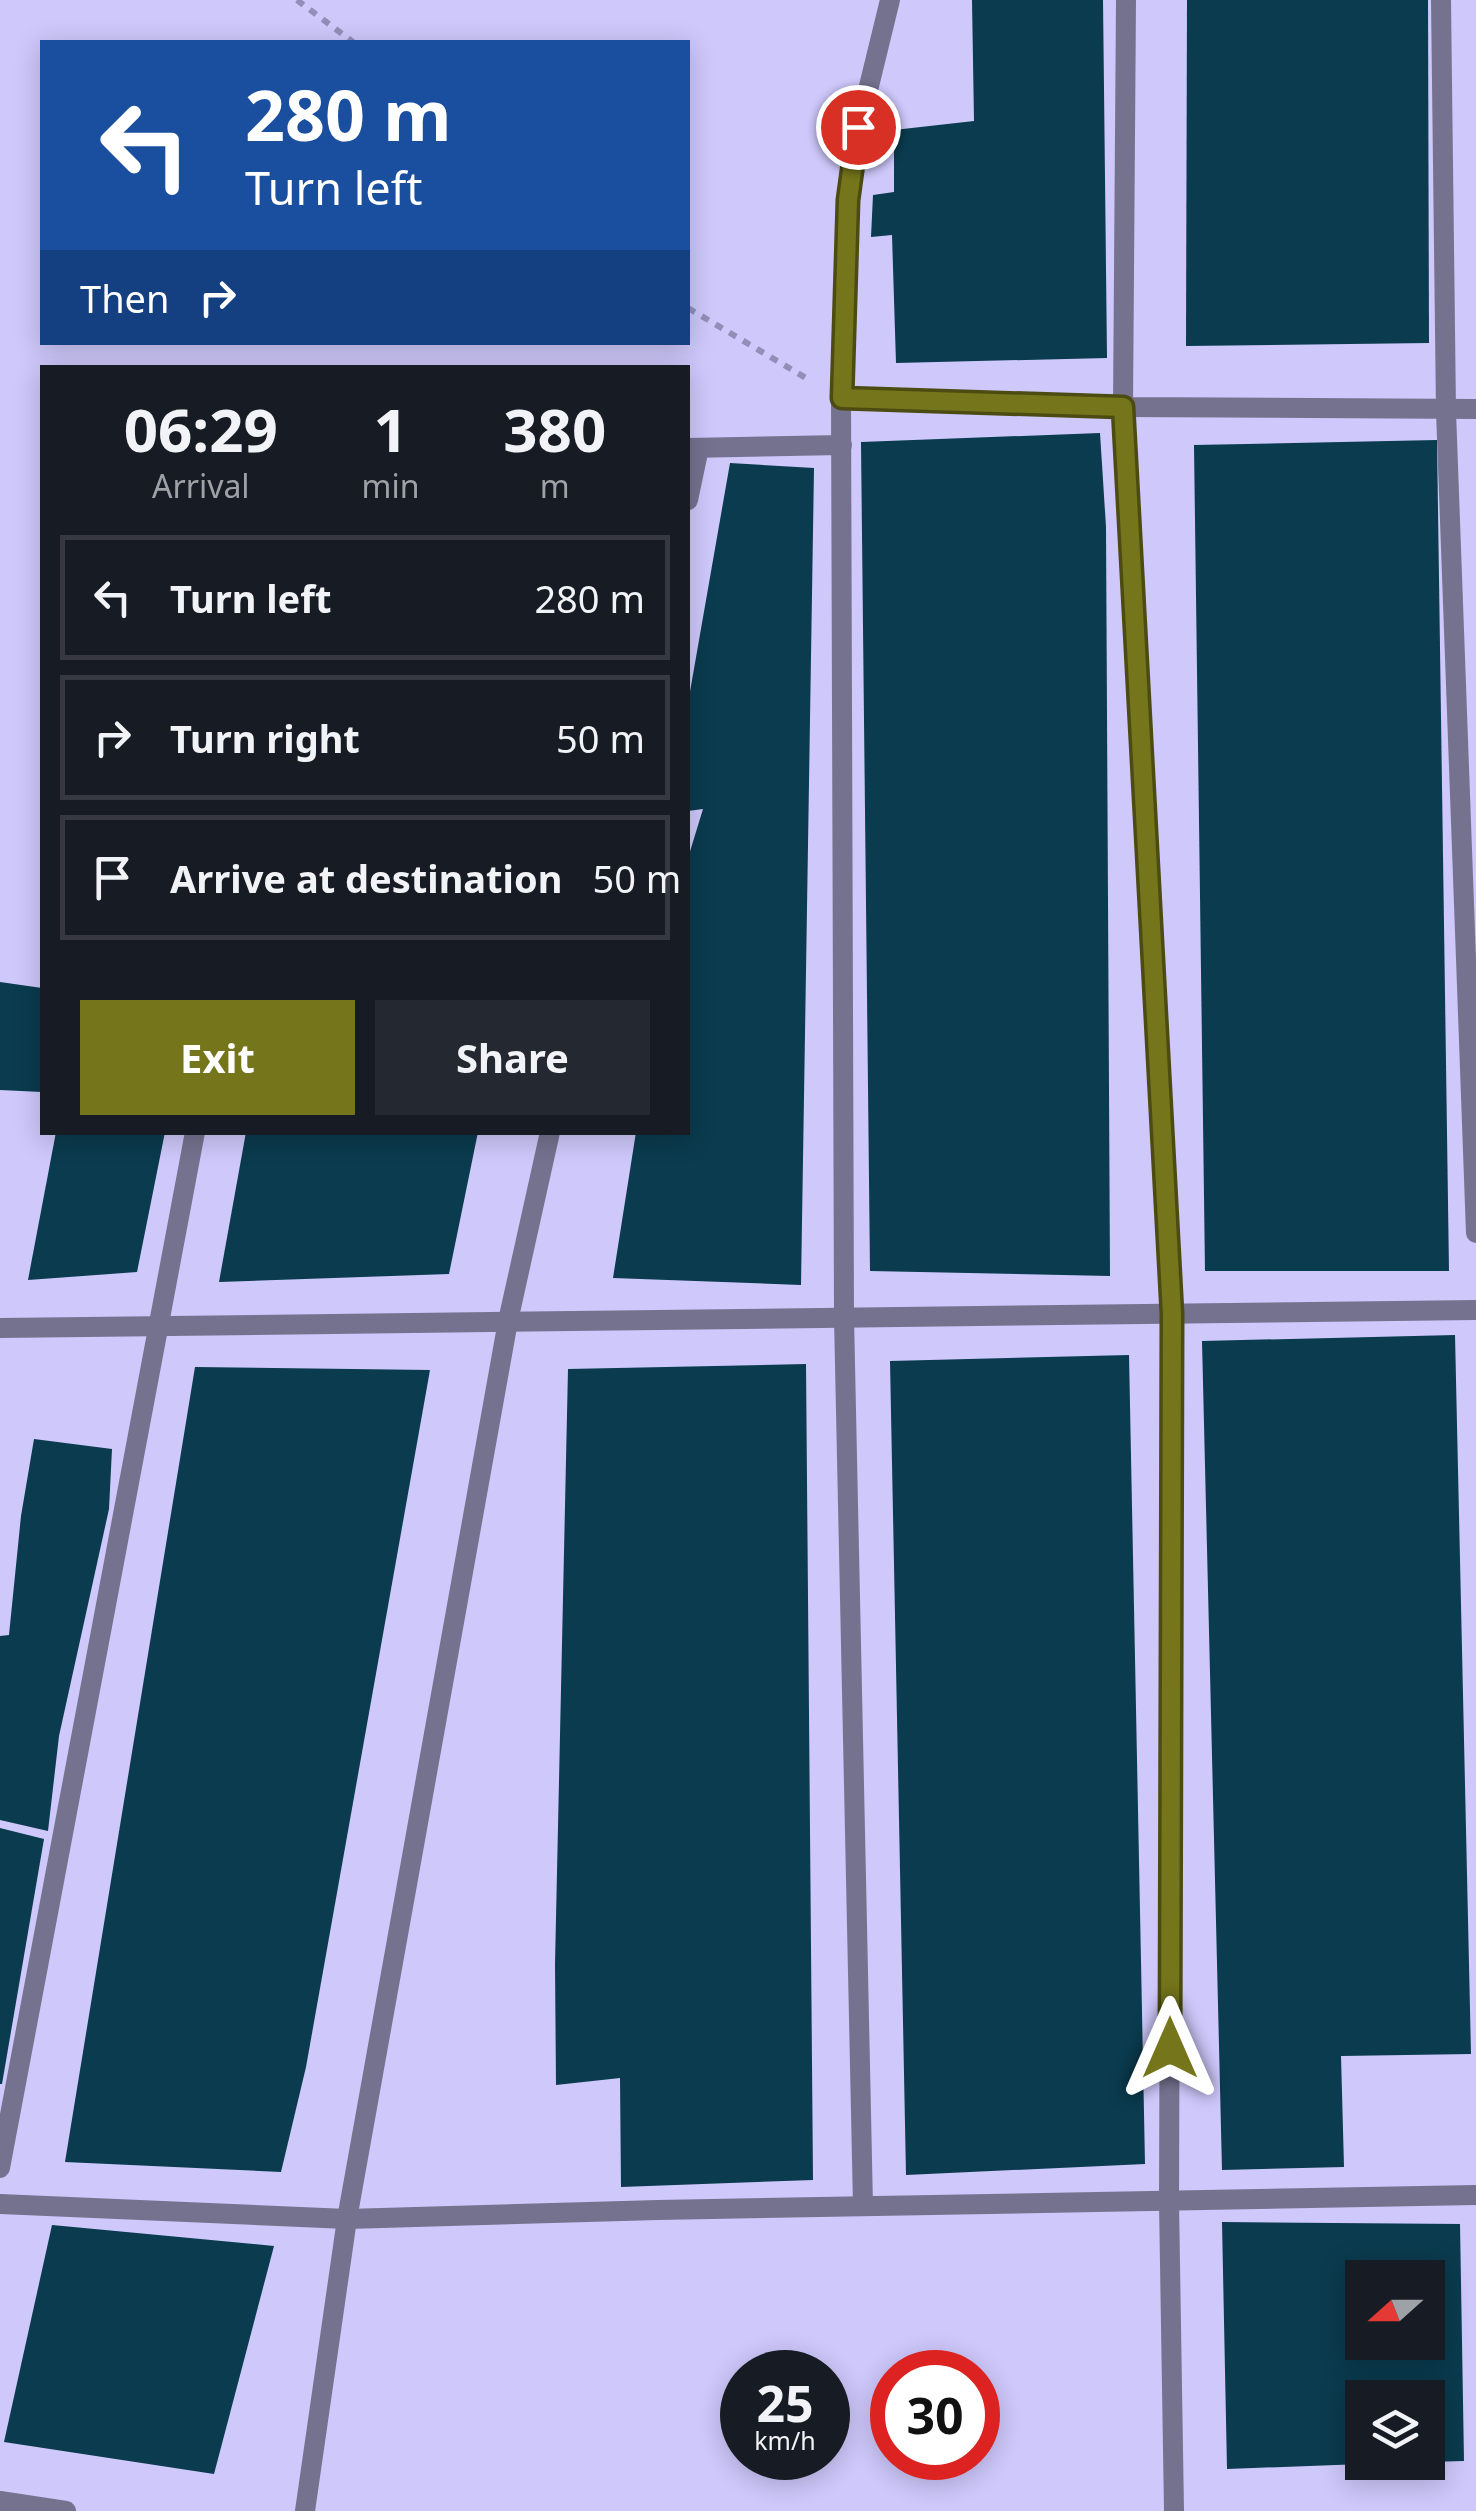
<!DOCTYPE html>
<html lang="en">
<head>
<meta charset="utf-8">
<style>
  body { margin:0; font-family:"Noto Sans",sans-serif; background:#242831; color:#f1f3f6; height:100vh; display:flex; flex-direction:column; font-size:38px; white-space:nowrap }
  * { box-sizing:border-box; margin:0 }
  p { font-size:32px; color:#9ea1a6 }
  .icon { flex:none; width:55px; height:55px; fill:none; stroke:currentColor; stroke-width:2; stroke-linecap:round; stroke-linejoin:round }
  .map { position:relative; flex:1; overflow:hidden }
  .details { position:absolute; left:40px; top:365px; width:650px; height:770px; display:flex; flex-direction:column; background:#171b24; border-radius:0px; box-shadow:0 5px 25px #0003 }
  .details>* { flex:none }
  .guide { position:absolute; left:40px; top:40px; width:650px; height:305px; border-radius:0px; box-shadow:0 5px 25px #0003; background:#1a4fa0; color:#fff; overflow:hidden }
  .needle { width:65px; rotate:249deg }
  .buttons { position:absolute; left:1345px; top:2260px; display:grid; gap:20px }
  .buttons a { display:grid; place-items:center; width:100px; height:100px; border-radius:0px; background:#171b24; box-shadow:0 5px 25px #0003; font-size:50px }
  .speed { position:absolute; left:720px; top:2350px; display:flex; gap:20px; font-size:50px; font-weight:700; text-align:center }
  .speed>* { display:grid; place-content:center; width:130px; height:130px; border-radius:50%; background:#171b24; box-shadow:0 5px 25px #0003; line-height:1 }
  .speed small { font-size:25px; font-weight:400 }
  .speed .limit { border:15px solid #d22; background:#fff; color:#111 }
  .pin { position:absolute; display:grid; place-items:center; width:85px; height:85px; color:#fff; margin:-42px; border:5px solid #fff; border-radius:50%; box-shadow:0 2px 10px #0007 }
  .me { position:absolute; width:110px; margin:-55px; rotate:0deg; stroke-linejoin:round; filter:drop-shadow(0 0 8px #0008) }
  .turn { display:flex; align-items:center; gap:35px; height:210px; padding:0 40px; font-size:45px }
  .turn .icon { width:130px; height:130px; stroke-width:2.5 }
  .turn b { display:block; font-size:70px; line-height:85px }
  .then { display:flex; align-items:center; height:95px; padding:0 40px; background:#0003; gap:20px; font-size:38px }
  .eta { display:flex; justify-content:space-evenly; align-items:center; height:170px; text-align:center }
  .eta b { font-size:60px; font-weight:700; line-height:70px }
  .button { display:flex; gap:20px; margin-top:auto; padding:20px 40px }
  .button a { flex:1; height:115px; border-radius:0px; background:#75751b; color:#fff; font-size:40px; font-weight:700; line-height:115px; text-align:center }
  .button a+a { background:#242831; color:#f1f3f6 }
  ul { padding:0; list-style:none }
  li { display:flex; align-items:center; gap:30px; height:125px; margin:0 20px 15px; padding:0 20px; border:5px solid #363941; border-radius:0px }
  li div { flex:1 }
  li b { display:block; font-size:38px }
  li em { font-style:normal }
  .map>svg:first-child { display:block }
</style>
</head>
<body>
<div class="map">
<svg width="1476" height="2511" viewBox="0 0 1476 2511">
  <rect width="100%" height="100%" fill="#cec8fb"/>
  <g fill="#0a3b4e" fill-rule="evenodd">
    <path d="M 972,0 L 1103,0 L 1107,358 L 896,363 L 892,235 L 871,237 L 873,195 L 894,192 L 894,130 L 974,121 Z"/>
    <path d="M 1187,0 L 1428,0 L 1429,343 L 1186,346 Z"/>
    <path d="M 1100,433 L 1106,527 L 1110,1276 L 870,1271 L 861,442 Z"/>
    <path d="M 1437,440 L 1449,1271 L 1205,1271 L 1194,445 Z"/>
    <path d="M 730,463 L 814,468 L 801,1285 L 613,1278 L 636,1132 L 688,1132 L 688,858 L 703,809 L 688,811 L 688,703 Z"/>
    <path d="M 0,982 L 42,988 L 42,1092 L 0,1090 Z"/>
    <path d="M 56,1132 L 165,1132 L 137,1272 L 28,1280 Z"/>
    <path d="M 246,1132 L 478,1132 L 449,1274 L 219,1282 Z"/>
    <path d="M 1455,1335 L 1471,2054 L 1341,2056 L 1344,2167 L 1222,2170 L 1202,1341 Z"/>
    <path d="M 1129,1355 L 1145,2164 L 906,2175 L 890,1361 Z"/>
    <path d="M 806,1364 L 813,2180 L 621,2187 L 620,2078 L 556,2085 L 555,1964 L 568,1369 Z"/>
    <path d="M 195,1367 L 430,1370 L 306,2067 L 281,2172 L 65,2162 Z"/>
    <path d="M 34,1439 L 112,1449 L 109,1509 L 59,1736 L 48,1831 L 0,1820 L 0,1636 L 9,1635 L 21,1516 Z"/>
    <path d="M 0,1828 L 44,1839 L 2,2084 L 0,2084 Z"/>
    <path d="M 1222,2222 L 1460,2224 L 1464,2461 L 1428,2462 L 1428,2398 L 1362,2398 L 1362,2464 L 1227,2469 ZM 1362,2278 L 1428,2278 L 1428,2342 L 1362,2342 Z"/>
    <path d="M 52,2225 L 274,2246 L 214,2474 L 4,2442 Z"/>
  </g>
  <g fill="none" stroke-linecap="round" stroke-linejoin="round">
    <g stroke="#938eb8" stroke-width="6" stroke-dasharray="8 8" stroke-linecap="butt">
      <path d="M 297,0 L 353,42"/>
      <path d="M 688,308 L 811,381"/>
    </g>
    <g stroke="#75728f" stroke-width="20">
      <path d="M 1126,0 L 1123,407 L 1172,1313 L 1169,2202 L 1174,2511"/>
      <path d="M 1441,0 L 1446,411 L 1476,1233"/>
      <path d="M 841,398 L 1123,407 L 1476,409"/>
      <path d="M 688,448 L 842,445"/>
      <path d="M 688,500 L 699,448"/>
      <path d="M 0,1328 L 1476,1310"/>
      <path d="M 0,2168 L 195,1132"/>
      <path d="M 0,2204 L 347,2219 L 658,2210 L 1476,2195"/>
      <path d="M 863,2206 L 844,1317 L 841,398 L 848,200 L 859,127 L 890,0"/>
      <path d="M 0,2501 L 66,2511"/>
      <path d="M 305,2511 L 347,2219 L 508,1321 L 550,1132"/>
    </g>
  </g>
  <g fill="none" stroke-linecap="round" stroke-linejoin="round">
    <g stroke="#4c4c12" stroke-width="25">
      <path id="route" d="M 858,127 L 848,200 L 842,398 L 1123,407 L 1172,1314 L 1170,2048"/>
    </g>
    <use href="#route" stroke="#75751b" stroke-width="18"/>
  </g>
</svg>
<div class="buttons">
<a><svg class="needle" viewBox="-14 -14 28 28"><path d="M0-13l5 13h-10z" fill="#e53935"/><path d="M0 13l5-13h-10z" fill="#9ea1a6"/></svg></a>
<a><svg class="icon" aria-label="layers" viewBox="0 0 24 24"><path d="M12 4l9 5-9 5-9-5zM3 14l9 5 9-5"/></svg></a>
</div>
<div class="speed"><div>25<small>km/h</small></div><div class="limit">30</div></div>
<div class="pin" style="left:858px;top:127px;background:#d93025"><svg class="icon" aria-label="arrive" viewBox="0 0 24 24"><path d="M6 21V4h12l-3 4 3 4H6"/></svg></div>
<svg class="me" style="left:1170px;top:2048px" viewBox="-20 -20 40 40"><path d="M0-17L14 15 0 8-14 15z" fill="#75751b" stroke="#fff" stroke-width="4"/></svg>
<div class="guide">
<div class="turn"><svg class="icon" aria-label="left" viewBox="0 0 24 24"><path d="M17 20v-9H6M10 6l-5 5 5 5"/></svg><div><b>280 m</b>Turn left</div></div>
<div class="then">Then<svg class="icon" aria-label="right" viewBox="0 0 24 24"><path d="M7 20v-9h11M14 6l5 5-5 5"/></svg></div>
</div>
<section class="details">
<div class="eta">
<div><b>06:29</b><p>Arrival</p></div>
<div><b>1</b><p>min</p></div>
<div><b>380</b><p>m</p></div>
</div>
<ul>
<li><svg class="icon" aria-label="left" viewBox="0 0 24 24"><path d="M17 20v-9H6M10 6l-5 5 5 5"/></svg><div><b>Turn left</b></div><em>280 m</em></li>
<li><svg class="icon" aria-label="right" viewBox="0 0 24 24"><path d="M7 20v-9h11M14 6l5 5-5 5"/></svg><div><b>Turn right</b></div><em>50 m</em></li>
<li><svg class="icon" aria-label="arrive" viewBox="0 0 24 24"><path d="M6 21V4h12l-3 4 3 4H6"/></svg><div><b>Arrive at destination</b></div><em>50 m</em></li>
</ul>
<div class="button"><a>Exit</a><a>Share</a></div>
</section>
</div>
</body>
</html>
